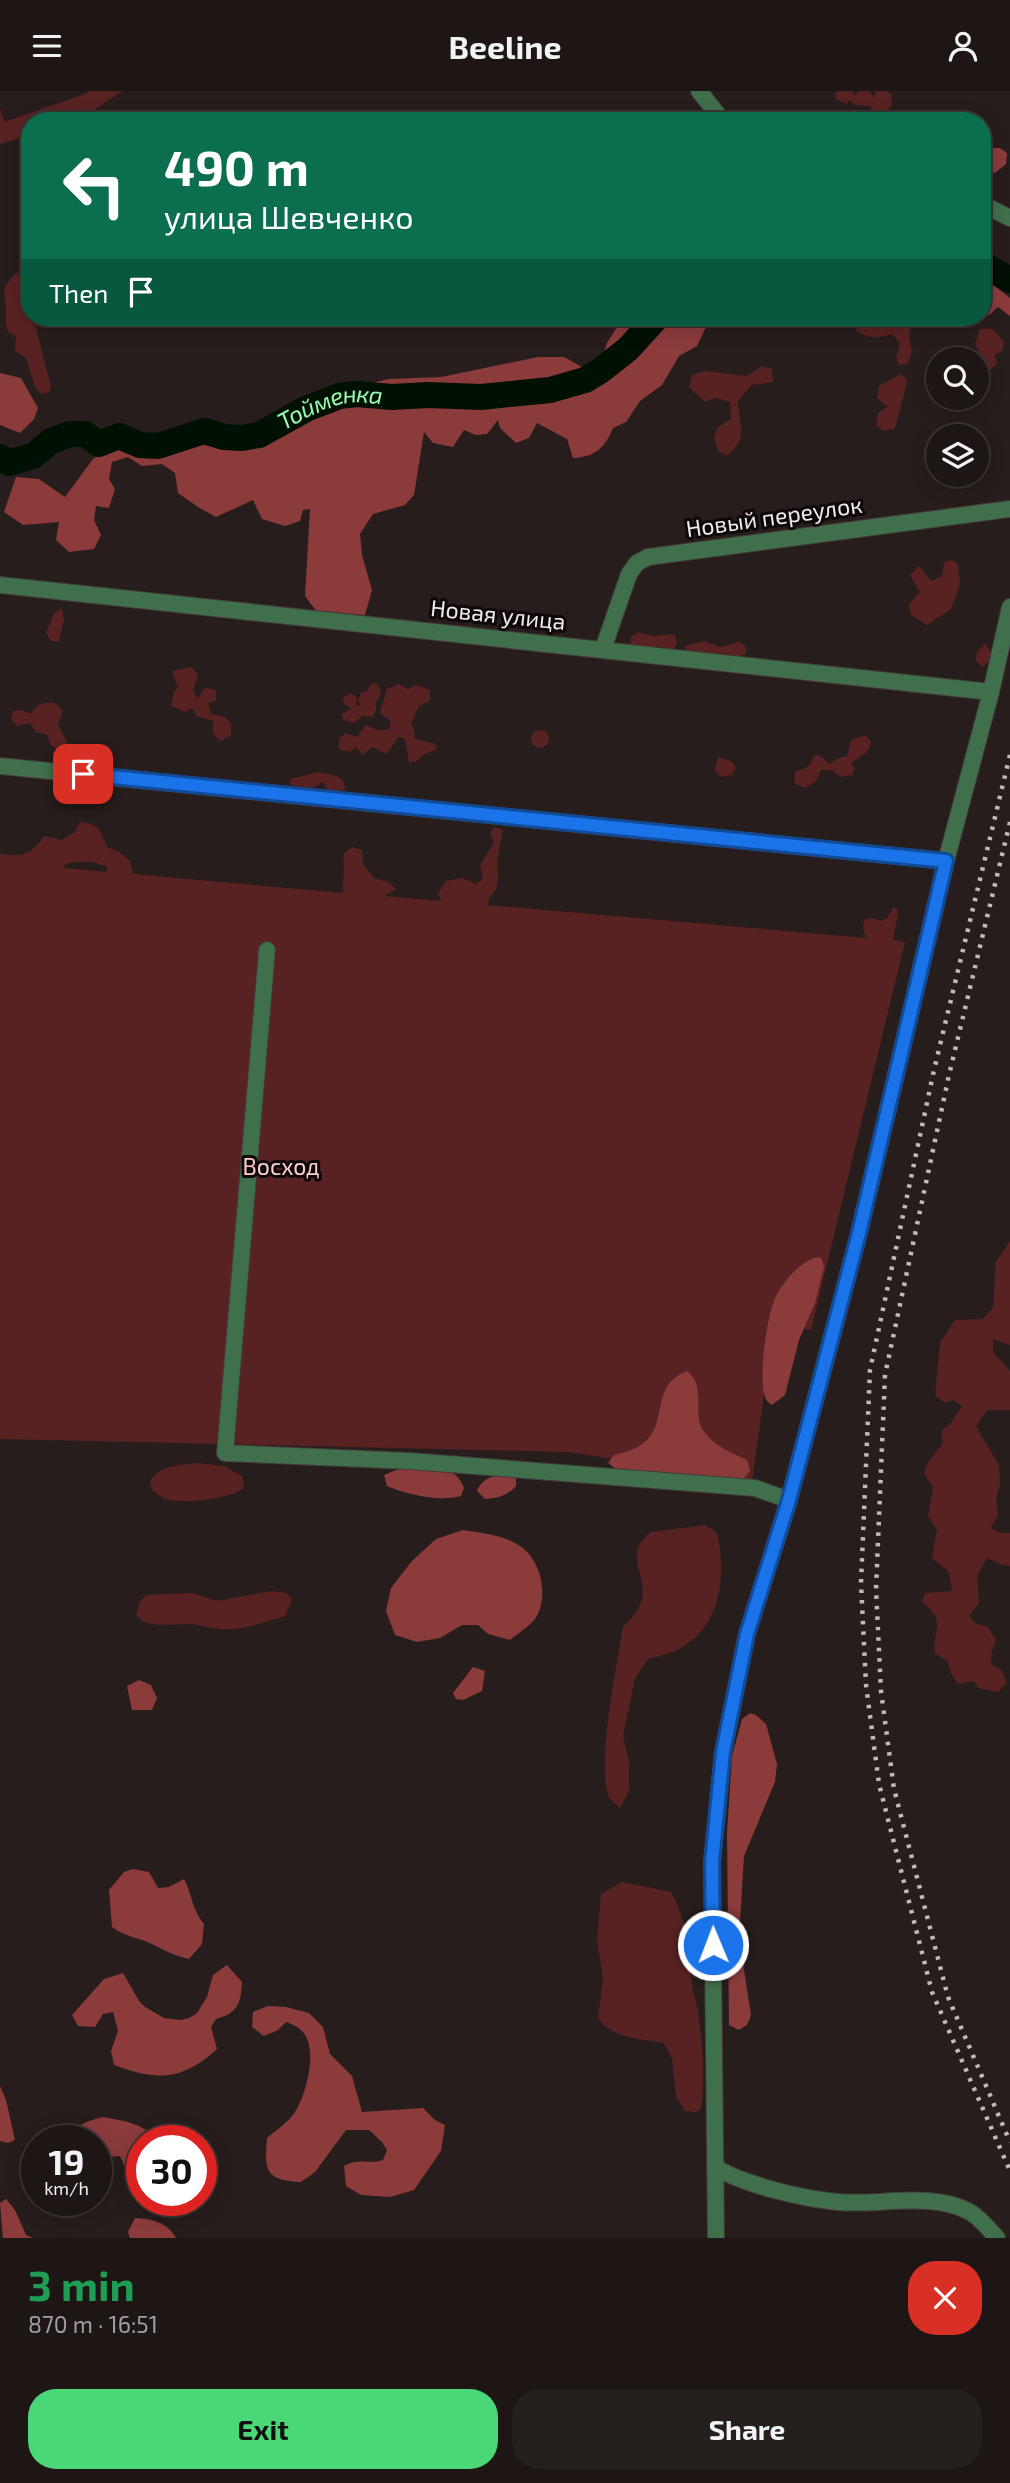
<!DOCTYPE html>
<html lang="en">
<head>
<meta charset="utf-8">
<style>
  body { margin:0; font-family:"Exo 2",sans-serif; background:#251f1e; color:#f1f3f6; height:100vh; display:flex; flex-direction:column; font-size:26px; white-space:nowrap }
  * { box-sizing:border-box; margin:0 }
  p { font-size:23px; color:#a09fa0 }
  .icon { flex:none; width:38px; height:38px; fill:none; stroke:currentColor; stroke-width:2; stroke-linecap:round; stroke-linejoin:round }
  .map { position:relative; height:2147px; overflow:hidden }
  .details { display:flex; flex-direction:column; background:#1d1615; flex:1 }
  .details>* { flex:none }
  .top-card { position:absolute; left:21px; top:21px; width:970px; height:214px; border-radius:28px; box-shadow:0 4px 18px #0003,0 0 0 2px #3b3534; background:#0b6e4f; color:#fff; overflow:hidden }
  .buttons { position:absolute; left:926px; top:256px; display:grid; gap:14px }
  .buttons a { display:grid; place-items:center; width:63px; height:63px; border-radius:50%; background:#1d1615; box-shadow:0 4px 18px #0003,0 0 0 2px #3b3534; font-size:35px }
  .speed { position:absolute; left:21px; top:2034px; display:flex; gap:14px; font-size:35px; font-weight:700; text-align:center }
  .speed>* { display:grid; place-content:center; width:91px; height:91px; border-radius:50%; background:#1d1615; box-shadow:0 4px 18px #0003,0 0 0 2px #3b3534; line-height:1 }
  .speed small { font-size:18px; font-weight:400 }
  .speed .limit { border:10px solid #d22; background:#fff; color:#111 }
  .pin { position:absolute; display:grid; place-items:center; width:60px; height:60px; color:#fff; margin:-30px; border-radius:14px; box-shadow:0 4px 10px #0006 }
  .me { position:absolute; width:77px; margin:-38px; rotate:359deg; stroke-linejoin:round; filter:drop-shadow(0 0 5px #0008) }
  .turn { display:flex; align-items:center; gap:24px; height:147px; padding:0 28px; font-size:32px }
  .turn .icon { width:91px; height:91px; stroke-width:2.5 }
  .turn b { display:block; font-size:49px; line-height:60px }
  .then { display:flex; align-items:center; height:66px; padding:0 28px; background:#0003; gap:14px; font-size:26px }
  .round { display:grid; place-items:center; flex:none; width:74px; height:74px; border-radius:28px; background:#251f1e }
  .head { display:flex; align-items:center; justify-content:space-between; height:119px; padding:0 28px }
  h1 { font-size:42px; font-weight:700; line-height:52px; color:#1e9e55 }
  .primary-button { display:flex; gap:14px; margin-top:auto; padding:14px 28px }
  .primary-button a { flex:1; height:80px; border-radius:28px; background:#4ad778; color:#111; font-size:28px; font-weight:700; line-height:80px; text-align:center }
  .primary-button a+a { background:#251f1e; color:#f1f3f6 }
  header { display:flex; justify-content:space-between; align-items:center; height:91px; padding:0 28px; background:#1d1615; font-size:32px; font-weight:700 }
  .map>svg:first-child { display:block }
</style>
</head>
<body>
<header><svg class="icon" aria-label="menu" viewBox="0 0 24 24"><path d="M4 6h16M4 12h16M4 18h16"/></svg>Beeline<svg class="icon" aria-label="person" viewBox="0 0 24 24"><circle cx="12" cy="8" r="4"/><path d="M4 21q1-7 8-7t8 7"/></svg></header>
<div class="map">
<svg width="1010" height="2147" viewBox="0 0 1010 2147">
  <rect width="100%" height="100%" fill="#271d1c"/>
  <g fill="#592222" fill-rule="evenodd">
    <path d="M 87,0 L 122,0 L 79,29 L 30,30 L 30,44 L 0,53 L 0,17 L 4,31 L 88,2 Z"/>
    <path d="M 839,0 L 853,0 L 854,5 L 859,0 L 869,0 L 874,7 L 876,0 L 887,0 L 892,4 L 891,15 L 884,24 L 875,24 L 870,15 L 855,14 L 850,9 L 846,13 L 836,8 L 836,2 Z"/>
    <path d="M 16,182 L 22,188 L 26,217 L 35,233 L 51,296 L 49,301 L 41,303 L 35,296 L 26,267 L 15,260 L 16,245 L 8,241 C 5,232 6,227 6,218 C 5,196 0,200 16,182 Z"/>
    <path d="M 888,226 L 913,226 L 909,246 L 912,260 L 908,273 L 899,274 L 896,266 L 900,252 L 892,243 C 876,248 871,248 856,240 L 857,234 L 882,232 Z"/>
    <path d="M 980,238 L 992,238 L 1004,250 L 1002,260 L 995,264 L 997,273 C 991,278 985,285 977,280 L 976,268 L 974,268 L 980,263 L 975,253 Z"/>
    <path d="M 762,275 L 772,278 L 773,291 L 752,294 L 738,310 C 739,335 749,347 727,365 L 718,360 L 714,347 L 718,336 L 731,328 L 730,311 L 715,307 L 705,311 L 689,296 L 692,284 L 705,280 L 747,285 Z"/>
    <path d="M 901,283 L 907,289 C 907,294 897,330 895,337 L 883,340 L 876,334 L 878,322 L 888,316 L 877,307 L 879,295 Z"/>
    <path d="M 951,469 L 958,473 L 960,493 L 951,518 L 927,534 L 911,524 L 909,514 L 920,501 L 910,484 L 919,475 L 931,490 L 942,485 L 944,471 Z"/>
    <path d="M 62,517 L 64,528 L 59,551 L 51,550 L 46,542 L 54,522 Z"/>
    <path d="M 639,541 L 652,545 L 674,543 L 677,551 L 673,561 L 664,560 L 659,555 L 639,560 L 630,553 L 631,545 Z"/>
    <path d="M 704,550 L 720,556 L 739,551 L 746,556 L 746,563 L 730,568 L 724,562 L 712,566 L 685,563 L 685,555 Z"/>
    <path d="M 985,553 L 991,561 L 989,570 L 983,576 L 976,570 L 977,561 Z"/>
    <path d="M 192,576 L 198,584 L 193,599 L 197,608 L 205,597 L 216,599 L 216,610 L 208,612 L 211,623 L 225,626 L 231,633 L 231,645 L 220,650 L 213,642 L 213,630 L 196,625 L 193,617 L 185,621 L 171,615 L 174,601 L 178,597 L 172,580 Z"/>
    <path d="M 375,592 L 380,597 L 381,604 L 376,610 L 376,618 L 373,626 L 362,625 L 354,632 L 343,629 L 342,623 L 352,618 L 344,613 L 343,607 L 351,602 L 357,607 L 356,614 L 360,615 L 358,608 L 362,601 L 367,600 L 370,594 Z"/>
    <path d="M 399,593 L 408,598 L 416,594 L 430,599 L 430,610 L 419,615 L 411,633 L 414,638 L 415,648 L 435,653 L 437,658 L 423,664 L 416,671 L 409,671 L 405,648 L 398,646 L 387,663 L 372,656 L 363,664 L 356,656 L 350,661 L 339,658 L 339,647 L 346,642 L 357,646 L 366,634 L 377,639 L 389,639 L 391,630 L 380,622 L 387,598 Z"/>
    <path d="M 53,611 L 63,620 L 58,634 L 67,651 L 67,658 L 59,660 L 51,654 L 47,644 L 36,641 L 30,632 L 17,635 L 11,628 L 13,620 L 23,619 L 30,623 L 39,613 Z"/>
    <circle cx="540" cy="648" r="9"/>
    <path d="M 865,644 L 872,651 L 866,662 L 851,672 L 855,677 L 853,684 L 841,686 L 831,679 L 821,679 L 816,690 L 805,697 L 794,692 L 795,681 L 808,676 L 815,664 L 822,666 L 829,673 L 838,667 L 847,665 L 851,649 Z"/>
    <path d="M 718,666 L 731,670 L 736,676 L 732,684 L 720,686 L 715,679 Z"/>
    <path d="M 318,681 L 337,685 L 343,689 L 345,698 L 336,702 L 328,700 L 323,690 C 312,701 303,697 289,693 L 291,688 Z"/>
    <path d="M 80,731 C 99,733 101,740 107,756 L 118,760 L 130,770 L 133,783 L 343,802 L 344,762 L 352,756 L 362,759 L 363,773 L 374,787 L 389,791 L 396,798 L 384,805 L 441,810 L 438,803 L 446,790 L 463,787 L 476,793 L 483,788 L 480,774 L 494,752 L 490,741 L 494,736 L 503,739 L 497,769 L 498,788 L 496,799 L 489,807 L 488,814 L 866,847 L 863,838 L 864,829 L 872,827 L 881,830 L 887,827 L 893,817 L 897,818 C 899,825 894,841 893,849 L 905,851 L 811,1239 L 774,1232 L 752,1391 L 569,1361 L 0,1348 L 0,767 L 1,762 C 21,768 33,762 44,745 L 62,749 L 75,741 ZM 76,771 L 93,771 L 107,776 L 107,781 L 64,777 L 65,773 Z"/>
    <path d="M 1010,1150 L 1010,1254 L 993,1248 L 993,1261 L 1010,1280 L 1010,1319 L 987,1319 L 976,1335 L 999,1375 L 1000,1394 L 996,1409 L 998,1424 L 991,1437 L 1000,1442 L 1010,1442 L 1010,1475 L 1002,1474 L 987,1467 L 977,1485 L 979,1512 L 969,1525 L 976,1533 L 987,1535 L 996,1549 L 992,1560 L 991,1573 L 1001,1579 L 1007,1591 L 998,1601 L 978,1597 L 974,1590 L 958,1593 L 951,1582 L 948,1571 L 935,1562 C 932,1538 948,1531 922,1511 L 925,1502 L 952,1500 L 949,1481 L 932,1467 L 937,1439 L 928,1425 L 933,1397 L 924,1382 L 928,1371 L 943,1352 L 941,1340 L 951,1332 L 962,1315 L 953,1309 L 945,1312 L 935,1304 L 940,1252 L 955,1229 L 982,1228 L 993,1217 L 996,1171 Z"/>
    <path d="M 197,1372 L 224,1375 L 242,1385 L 244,1397 C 233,1407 181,1414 166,1408 C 161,1407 156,1401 152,1399 L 150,1391 C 158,1374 180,1374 197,1372 Z"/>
    <path d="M 705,1434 L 717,1442 C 727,1484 721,1536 679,1558 C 670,1563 658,1565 648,1568 L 635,1588 L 623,1645 L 629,1672 L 629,1700 L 620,1717 C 617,1714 611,1710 609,1706 C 596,1674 617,1574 623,1536 C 630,1529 639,1520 642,1508 C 647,1481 622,1464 651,1441 Z"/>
    <path d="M 272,1500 L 287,1502 L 292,1509 L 285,1525 C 265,1531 242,1540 220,1538 C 209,1537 199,1533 188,1533 C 169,1532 149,1539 136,1524 L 140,1510 L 146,1504 L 193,1502 L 216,1510 Z"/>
    <path d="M 622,1791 L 671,1801 C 690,1838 688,1855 692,1894 C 693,1903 697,1911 698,1920 C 702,1947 706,1990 701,2017 L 696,2021 L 685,2020 L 676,2005 L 672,1967 L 664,1952 C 640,1947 614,1949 598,1927 L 603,1887 L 597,1850 L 601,1803 Z"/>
  </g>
  <g fill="#8c3b3b">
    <path d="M 1000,57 L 1007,62 L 1006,73 L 995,82 L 982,79 L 982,57 Z"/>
    <path d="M 982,185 L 1010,207 L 1010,225 L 998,216 L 989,224 L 982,222 Z"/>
    <path d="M 390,226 L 440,226 L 414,235 Z"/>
    <path d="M 623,226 L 721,226 L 706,236 L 697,255 L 679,265 L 662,294 L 640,310 L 626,331 L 613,337 C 605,357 595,366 573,367 L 567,348 L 537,332 L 529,347 L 516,352 L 500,337 L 498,329 L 487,343 L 476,344 L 464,339 L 453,356 L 433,352 L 424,341 L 414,404 L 405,414 L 373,423 L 360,443 L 362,464 L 372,499 L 365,524 L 317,521 L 305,505 L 310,418 L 303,419 L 300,430 L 285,435 L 262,428 L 253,409 L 216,426 L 198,416 L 178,402 L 175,382 L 162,373 L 142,375 L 128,366 L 112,371 L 109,388 L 115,398 L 109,417 L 96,415 L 94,429 L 101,444 L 94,458 L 69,461 L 56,449 L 59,431 L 23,434 L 4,421 L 16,386 L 39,388 L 65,406 L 93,368 L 117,353 L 140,354 L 162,350 L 175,359 L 192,350 L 215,347 L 237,355 L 335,321 L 360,310 L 367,293 L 389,288 L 441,286 L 538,266 L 564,266 L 587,279 L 594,278 L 601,272 L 607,252 Z"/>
    <path d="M 0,282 L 21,287 L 38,317 L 34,328 L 20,342 L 0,334 Z"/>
    <path d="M 819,1166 L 822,1168 L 824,1176 L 815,1212 L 799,1249 L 785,1304 L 772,1314 C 769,1312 766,1310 765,1306 C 758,1287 767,1223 776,1205 C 784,1190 802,1168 819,1166 Z"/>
    <path d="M 687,1280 C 708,1296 690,1324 705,1342 C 716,1356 732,1362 747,1369 L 750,1380 L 744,1387 L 700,1387 L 658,1381 L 619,1380 L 608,1372 L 614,1364 C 683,1351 640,1298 687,1280 Z"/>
    <path d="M 404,1376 C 426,1377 455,1371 464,1397 L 461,1405 C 439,1411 408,1404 387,1395 L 384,1384 Z"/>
    <path d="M 504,1382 L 510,1383 L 516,1388 L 516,1395 C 507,1405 498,1407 485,1408 L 477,1400 C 482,1387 492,1386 504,1382 Z"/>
    <path d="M 463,1439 C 481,1442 504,1444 520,1455 C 540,1468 548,1501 538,1523 C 533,1534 518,1542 510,1549 L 488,1543 L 478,1534 L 462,1534 L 440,1547 L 417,1551 L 395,1544 L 386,1520 L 391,1497 L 412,1470 L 436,1448 Z"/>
    <path d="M 473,1576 L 485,1580 L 482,1600 L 463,1609 L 456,1608 L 453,1602 Z"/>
    <path d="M 139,1589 L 151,1594 L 157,1607 L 152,1619 L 132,1619 L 127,1595 Z"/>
    <path d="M 750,1622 L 756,1624 L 766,1633 L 777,1673 L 775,1691 L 744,1765 L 739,1847 L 751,1924 L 747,1934 L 739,1939 L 729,1934 L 727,1742 L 732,1665 L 742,1628 Z"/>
    <path d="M 133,1778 L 149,1781 L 158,1797 L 169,1796 L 184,1788 C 193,1805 191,1817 204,1833 L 202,1853 L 189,1868 C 172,1865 160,1856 145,1850 C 133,1846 123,1844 112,1836 L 109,1799 L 124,1781 Z"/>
    <path d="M 227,1874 L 242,1891 C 241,1912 238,1922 216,1928 L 211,1936 L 217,1958 C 182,1990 157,1990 114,1974 L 111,1960 L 118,1940 L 113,1921 L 103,1923 L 95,1936 L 78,1935 L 72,1924 L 104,1888 L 123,1882 L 139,1910 L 145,1916 L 164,1927 L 181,1929 L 189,1927 L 197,1922 L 207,1906 L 213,1884 Z"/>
    <path d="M 268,1915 L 286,1916 L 309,1922 L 323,1936 L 330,1963 L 352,1985 L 362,2021 L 423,2017 L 435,2029 L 445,2034 L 441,2060 L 414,2099 L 390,2106 L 361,2104 L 346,2095 L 344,2075 C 361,2066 367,2074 383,2069 L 387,2059 L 382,2051 L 369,2039 L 346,2039 L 315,2081 L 301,2091 C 266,2089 264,2081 267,2047 C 276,2039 289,2031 295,2021 C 307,2002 319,1955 301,1939 C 297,1935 291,1933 286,1931 L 278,1939 L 264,1945 L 252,1936 L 253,1921 Z"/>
    <path d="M 0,1995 L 6,2009 L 15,2049 L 8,2052 L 0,2050 Z"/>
    <path d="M 103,2026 C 125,2030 142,2032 158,2049 L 142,2049 L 142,2090 C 129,2090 125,2075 120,2065 L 96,2067 L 96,2049 L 67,2049 C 74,2034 88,2030 103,2026 Z"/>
    <path d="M 6,2108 L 15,2119 L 26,2144 L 33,2147 L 3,2147 L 0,2112 Z"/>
    <path d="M 135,2127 C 152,2128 167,2131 176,2147 L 130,2147 L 128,2141 Z"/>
  </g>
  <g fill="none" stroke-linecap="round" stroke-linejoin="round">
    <g stroke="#001003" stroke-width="26">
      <path d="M 982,173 L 1010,189"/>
      <path id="s1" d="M 0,366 L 9,372 L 33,365 L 51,350 L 70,343 L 85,343 L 99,353 L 119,345 L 140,354 L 158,355 L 204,340 L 224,346 L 242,347 L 259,344 L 306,318 L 339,305 L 357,303 L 392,306 L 428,304 L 481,306 L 550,299 L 585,289 L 600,280 L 628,258 L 657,226"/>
    </g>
    <g stroke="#433a39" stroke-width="18">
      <g id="minor">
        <path d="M 699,0 L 723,30"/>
        <path d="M 982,113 L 1010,127"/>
        <path d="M 0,494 L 991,601"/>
        <path d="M 603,558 L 629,483 L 637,472 L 648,466 L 1010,418"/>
        <path d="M 0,675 L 946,770"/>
        <path d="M 267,859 L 225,1362 L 410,1370 L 755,1397 L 789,1409"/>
        <path d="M 715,2076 C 744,2094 804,2108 838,2111 C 878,2115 932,2100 970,2121 C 980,2127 990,2139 997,2147"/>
        <path d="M 716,2147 L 712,1771 L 723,1661 L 747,1543 L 789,1409 L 859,1142 L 946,770 L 991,601 L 1010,516"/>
      </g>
    </g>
    <use href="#minor" stroke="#406f4b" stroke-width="16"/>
    <g stroke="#c2b9b8" stroke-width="4.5" stroke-dasharray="3.5 7" stroke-linecap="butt">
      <path d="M 1010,664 L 934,979 L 870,1279 L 861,1492 L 866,1594 L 879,1693 L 932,1901 L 1010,2080"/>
      <path d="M 1010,731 L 949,984 L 885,1284 L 876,1498 L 881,1600 L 894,1698 L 948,1906 L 1010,2051"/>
    </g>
  </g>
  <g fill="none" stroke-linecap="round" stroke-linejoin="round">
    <g stroke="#114b97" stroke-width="18">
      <path id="route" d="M 83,683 L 946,770 L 859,1142 L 789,1409 L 747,1543 L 723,1661 L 712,1771 L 713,1854"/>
    </g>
    <use href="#route" stroke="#1a73e8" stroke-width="12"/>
  </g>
  <g text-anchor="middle" stroke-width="6" stroke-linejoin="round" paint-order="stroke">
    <g font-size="23" fill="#f2eae9" stroke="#0d0808">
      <text transform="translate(774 426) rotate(-8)" y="8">Новый переулок</text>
      <text transform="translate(498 524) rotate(6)" y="8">Новая улица</text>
    </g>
    <g font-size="23" fill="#fecdca" stroke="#0d0808">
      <text x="281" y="1084">Восход</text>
    </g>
    <g font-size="24" font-style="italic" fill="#97fbaf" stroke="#0d0808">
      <text dy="8" stroke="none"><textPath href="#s1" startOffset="357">Тойменка</textPath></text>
    </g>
  </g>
</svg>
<div class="buttons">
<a><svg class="icon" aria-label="search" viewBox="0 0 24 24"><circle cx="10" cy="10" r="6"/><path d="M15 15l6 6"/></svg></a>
<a><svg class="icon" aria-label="layers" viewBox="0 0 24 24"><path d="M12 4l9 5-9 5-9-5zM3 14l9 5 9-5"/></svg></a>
</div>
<div class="speed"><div>19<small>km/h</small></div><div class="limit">30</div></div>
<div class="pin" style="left:83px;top:683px;background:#d93025"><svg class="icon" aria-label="arrive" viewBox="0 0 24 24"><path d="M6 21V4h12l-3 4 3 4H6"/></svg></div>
<svg class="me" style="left:713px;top:1854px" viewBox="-20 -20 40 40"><circle r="17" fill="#1a73e8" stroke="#fff" stroke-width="3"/><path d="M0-11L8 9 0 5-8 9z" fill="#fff"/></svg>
<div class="top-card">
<div class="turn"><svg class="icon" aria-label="left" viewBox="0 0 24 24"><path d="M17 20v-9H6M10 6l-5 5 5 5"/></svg><div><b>490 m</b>улица Шевченко</div></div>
<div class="then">Then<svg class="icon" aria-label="arrive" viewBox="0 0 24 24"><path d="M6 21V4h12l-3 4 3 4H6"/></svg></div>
</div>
</div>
<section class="details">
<div class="head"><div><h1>3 min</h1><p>870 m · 16:51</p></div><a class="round" style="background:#d93025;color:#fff"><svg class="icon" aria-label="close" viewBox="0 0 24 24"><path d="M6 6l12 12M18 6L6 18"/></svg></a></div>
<div class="primary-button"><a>Exit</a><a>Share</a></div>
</section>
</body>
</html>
